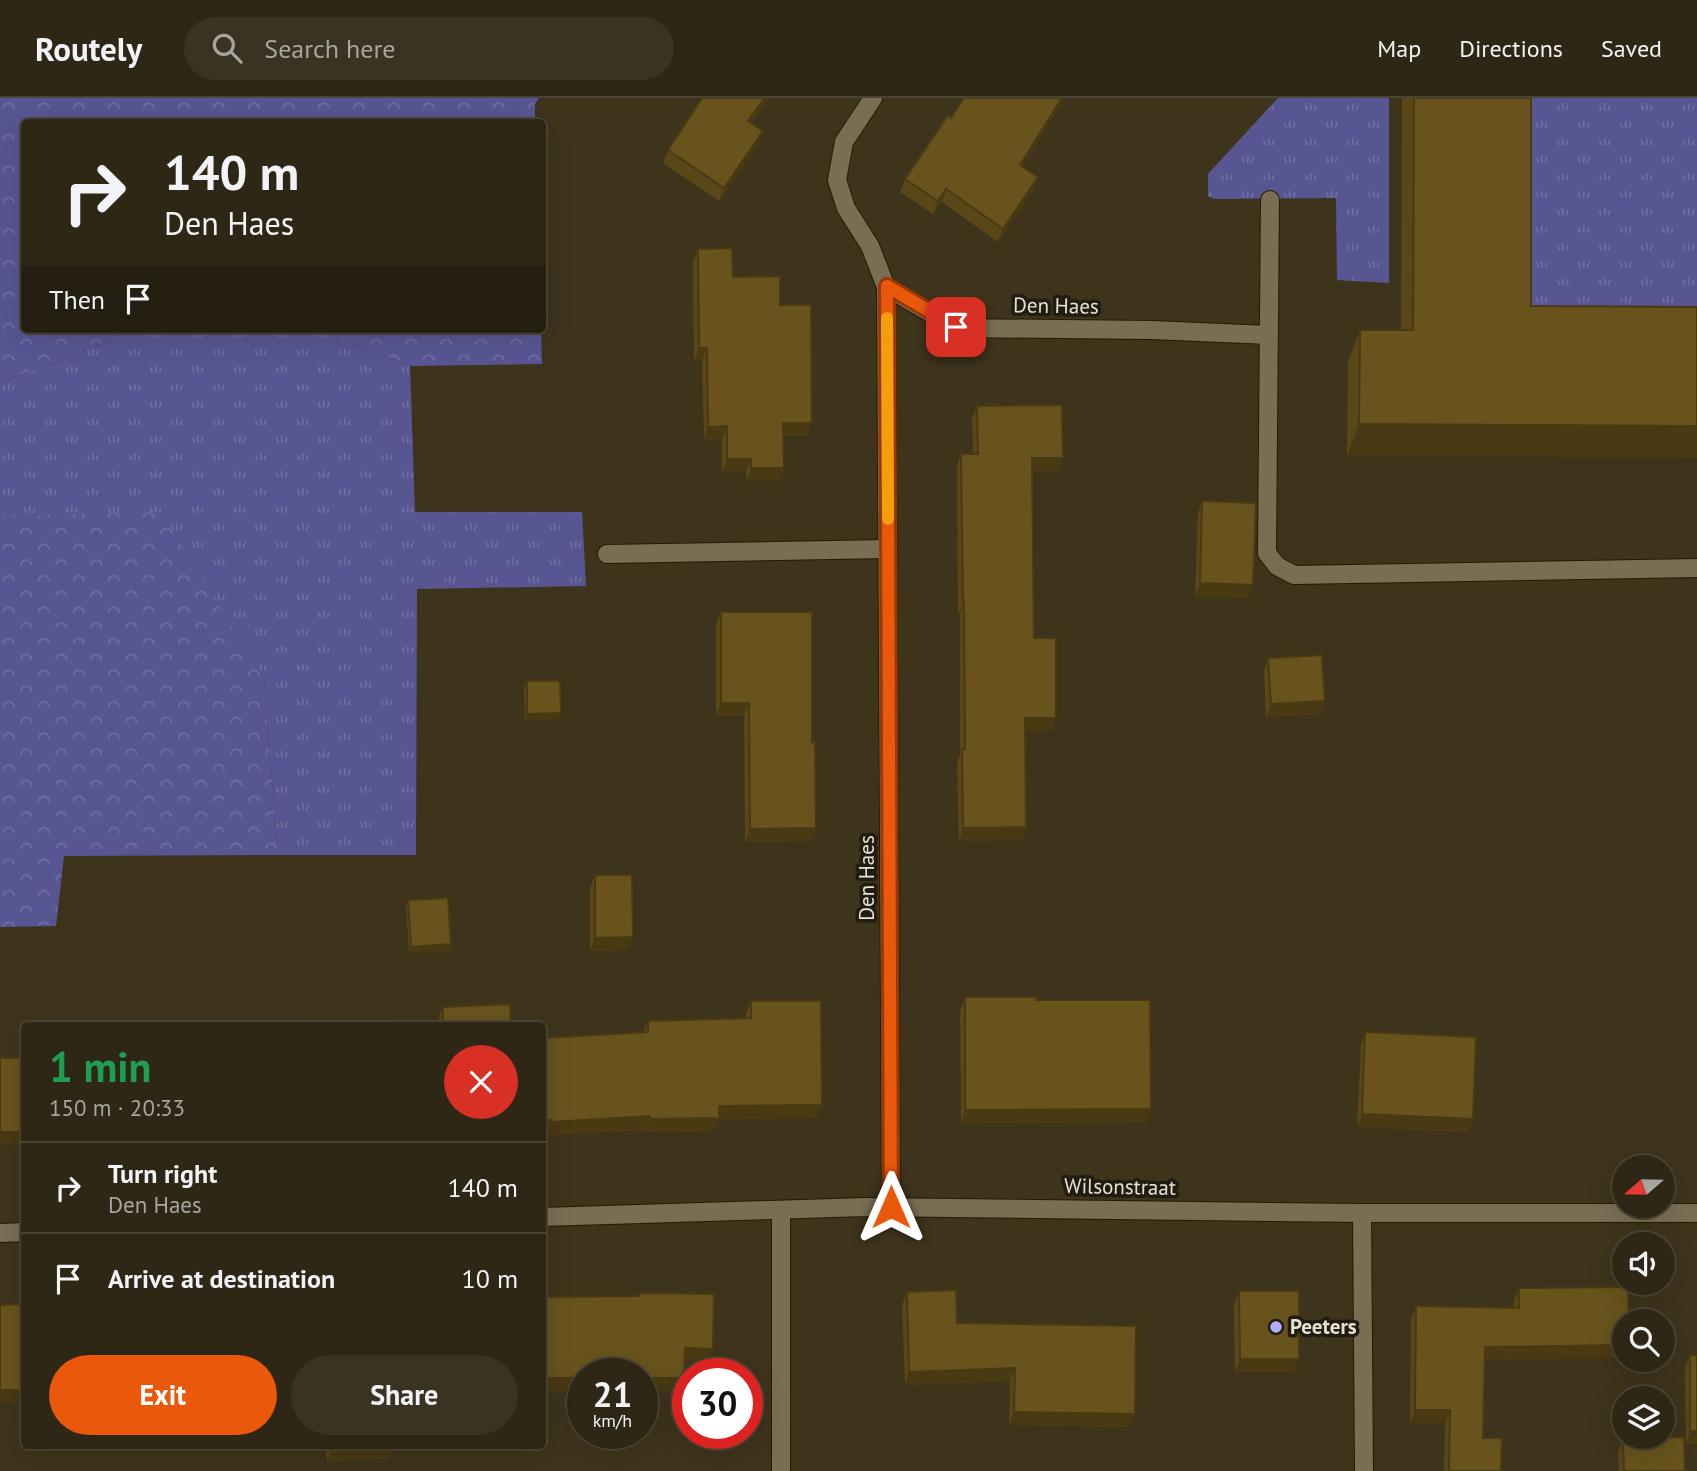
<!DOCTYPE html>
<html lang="en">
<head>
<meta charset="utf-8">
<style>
  body { margin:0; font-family:"PT Sans",sans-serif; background:#3a3322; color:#f1f3f6; height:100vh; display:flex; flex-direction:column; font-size:26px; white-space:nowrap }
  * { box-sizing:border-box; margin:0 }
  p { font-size:23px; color:#a7a5a0 }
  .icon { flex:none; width:38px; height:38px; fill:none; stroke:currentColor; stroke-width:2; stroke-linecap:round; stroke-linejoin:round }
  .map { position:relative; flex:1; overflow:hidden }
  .sheet { position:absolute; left:21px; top:924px; width:525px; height:427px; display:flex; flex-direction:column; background:#2e2715; border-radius:7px; box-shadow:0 7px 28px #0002,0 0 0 2px #494434 }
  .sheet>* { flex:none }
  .guide { position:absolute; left:21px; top:21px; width:525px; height:214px; border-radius:7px; box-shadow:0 7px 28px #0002,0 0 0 2px #494434; background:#2e2715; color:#f1f3f6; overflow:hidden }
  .needle { width:46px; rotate:250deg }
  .fabs { position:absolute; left:1612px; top:1057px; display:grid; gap:14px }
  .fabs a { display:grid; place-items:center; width:63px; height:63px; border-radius:50%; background:#2e2715; box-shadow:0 7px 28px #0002,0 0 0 2px #494434; font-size:35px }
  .speed { position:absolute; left:567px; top:1260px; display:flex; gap:14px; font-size:35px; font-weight:700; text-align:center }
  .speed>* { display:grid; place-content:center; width:91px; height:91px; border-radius:50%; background:#2e2715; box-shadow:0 7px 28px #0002,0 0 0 2px #494434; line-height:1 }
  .speed small { font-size:18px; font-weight:400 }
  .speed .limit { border:10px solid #d22; background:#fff; color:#111 }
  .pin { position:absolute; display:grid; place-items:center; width:60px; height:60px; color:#fff; margin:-30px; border-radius:14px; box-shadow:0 4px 10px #0006 }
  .me { position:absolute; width:77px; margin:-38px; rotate:0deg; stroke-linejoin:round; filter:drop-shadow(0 0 5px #0008) }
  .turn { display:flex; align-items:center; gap:24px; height:147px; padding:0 28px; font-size:32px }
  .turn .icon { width:91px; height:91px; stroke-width:2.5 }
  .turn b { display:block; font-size:49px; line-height:60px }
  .then { display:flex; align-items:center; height:66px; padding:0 28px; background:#0003; gap:14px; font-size:26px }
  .round { display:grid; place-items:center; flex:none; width:74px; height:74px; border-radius:37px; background:#3a3322 }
  .head { display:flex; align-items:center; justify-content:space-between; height:119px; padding:0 28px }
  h1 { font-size:42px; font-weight:700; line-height:52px; color:#1e9e55 }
  .action { display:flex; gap:14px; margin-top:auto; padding:14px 28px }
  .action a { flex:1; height:80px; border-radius:42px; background:#ea580c; color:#fff; font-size:28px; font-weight:700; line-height:80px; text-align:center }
  .action a+a { background:#3a3322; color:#f1f3f6 }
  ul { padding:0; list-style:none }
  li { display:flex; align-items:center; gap:21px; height:91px; padding:0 28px; border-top:2px solid #494434 }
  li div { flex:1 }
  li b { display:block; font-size:26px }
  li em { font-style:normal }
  header { display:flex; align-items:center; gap:42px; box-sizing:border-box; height:98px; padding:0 35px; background:#2e2715; border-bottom:2px solid #494434 }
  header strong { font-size:33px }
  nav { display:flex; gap:38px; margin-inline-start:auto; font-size:24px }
  .search { width:490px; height:63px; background:#3a3322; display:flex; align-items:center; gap:18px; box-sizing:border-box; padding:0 24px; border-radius:38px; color:#a7a5a0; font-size:26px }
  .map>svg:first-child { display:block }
</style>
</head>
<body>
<header>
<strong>Routely</strong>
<div class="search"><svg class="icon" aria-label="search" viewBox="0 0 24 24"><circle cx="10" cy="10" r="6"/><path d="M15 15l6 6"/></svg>Search here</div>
<nav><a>Map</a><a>Directions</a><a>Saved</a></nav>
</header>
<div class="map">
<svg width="1697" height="1373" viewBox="0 0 1697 1373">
  <defs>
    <pattern id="grass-tufts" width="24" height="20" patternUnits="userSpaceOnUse" patternTransform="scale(1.75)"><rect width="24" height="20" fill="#575693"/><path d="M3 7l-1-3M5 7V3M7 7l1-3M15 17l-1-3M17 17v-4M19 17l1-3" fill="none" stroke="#6f6ea1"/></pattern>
    <pattern id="forest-crowns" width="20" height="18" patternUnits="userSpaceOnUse" patternTransform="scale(1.75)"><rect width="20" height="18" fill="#575693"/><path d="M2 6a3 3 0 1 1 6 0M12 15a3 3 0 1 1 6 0" fill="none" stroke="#6f6ea1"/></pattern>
  </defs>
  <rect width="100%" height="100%" fill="#3e341c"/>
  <g fill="url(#grass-tufts)">
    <path d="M 1278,0 L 1389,0 L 1389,185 L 1337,182 L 1336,100 L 1214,101 L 1208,98 L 1208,76 Z"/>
    <path d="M 1532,0 L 1697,0 L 1697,229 L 1532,228 Z"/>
    <path d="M 134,231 L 314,231 L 410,268 L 415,414 L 582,414 L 586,488 L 417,491 L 416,757 L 278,757 L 264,579 L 0,418 L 0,285 L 87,252 Z"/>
  </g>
  <g fill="url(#forest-crowns)">
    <path d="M 0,0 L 539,0 L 535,6 L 535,24 L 24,24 L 24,231 L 134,231 L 87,252 L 0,285 Z"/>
    <path d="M 314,231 L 541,231 L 542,266 L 410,268 Z"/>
    <path d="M 160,414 L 264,579 L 278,757 L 64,758 L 56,828 L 0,829 L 0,418 Z"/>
  </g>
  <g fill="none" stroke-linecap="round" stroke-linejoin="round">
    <g stroke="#251b04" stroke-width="20">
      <g id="minor">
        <path d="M 873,0 L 844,44 L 837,82 L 846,110 L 870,148 L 886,189 L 891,1109"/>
        <path d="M 1270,102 L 1267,455 L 1277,468 L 1294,477 L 1697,470"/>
        <path d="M 886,189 L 956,230 L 1152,232 L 1269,237"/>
        <path d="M 607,456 L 888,451"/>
        <path d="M 781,1112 L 781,1373"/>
        <path d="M 1362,1115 L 1364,1373"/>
        <path d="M 542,1119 L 865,1109 L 1362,1115 L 1697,1115"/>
        <path d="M 0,1135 L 24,1134"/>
      </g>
    </g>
    <use href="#minor" stroke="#796e54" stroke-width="18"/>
  </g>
  <g fill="#594718">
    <path d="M 1065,0 L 1022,69 L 1038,79 L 1033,93 L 998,144 L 942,104 L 933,116 L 900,94 L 905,81 L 951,20 Z"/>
    <path d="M 1402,0 L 1531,0 L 1531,208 L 1347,358 L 1348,264 L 1360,232 L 1401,232 Z"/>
    <path d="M 751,25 L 758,46 L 719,103 L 663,65 L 668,52 Z"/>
    <path d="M 698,151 L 733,179 L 780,207 L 807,338 L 783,338 L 784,370 L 779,383 L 747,383 L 746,374 L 722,374 L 722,341 L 704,342 L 702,263 L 694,263 L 693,164 Z"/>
    <path d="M 977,308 L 1058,373 L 1032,373 L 1034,540 L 1051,633 L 1025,633 L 1022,742 L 959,743 L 957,665 L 960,656 L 960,517 L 958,517 L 957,369 L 961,356 L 973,356 L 972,321 Z"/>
    <path d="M 1202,403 L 1253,487 L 1248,500 L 1195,498 L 1198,416 Z"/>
    <path d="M 721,514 L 812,644 L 816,730 L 811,743 L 745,744 L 744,618 L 716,618 L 716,527 Z"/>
    <path d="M 1268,560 L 1325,603 L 1320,616 L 1266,619 L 1264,573 Z"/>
    <path d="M 527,583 L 559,622 L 525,622 L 524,590 Z"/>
    <path d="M 595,777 L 633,839 L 628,852 L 590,853 L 590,790 Z"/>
    <path d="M 408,802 L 451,846 L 449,853 L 409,855 L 406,808 Z"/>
    <path d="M 965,899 L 1036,902 L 1151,1011 L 1146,1024 L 961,1025 L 960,913 Z"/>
    <path d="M 751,903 L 822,1007 L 817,1020 L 718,1021 L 714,1033 L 645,1034 L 645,1032 L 546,1037 L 542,940 L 643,935 L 648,923 L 746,920 L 746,916 Z"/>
    <path d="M 443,909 L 511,928 L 284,928 L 286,923 L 438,922 Z"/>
    <path d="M 1365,934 L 1468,1034 L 1357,1029 L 1361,947 Z"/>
    <path d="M 1628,1189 L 1484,1262 L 1483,1340 L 1501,1373 L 1444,1373 L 1445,1325 L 1410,1325 L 1411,1221 L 1416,1208 L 1514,1210 L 1514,1203 L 1519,1190 Z"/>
    <path d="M 1239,1193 L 1294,1274 L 1235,1274 L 1234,1206 Z"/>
    <path d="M 907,1194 L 957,1225 L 1130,1329 L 1009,1327 L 1010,1283 L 905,1287 L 902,1207 Z"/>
    <path d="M 639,1195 L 708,1264 L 684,1263 L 684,1280 L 679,1293 L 642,1276 L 542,1293 L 542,1208 L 546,1199 L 638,1198 Z"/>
    <path d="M 1690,1257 L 1697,1257 L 1697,1346 L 1686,1346 L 1685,1270 Z"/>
    <path d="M 1623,1341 L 1685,1373 L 1619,1373 L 1618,1354 Z"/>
    <path d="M 326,1348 L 394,1348 L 390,1360 L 327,1364 Z"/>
  </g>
  <g fill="#493a14">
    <path d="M 765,0 L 770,0 L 743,36 L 748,23 Z"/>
    <path d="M 1062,0 L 1065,0 L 1015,80 L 1020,67 Z"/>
    <path d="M 763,33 L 758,46 L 719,103 L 724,90 Z"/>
    <path d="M 1038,79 L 1033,93 L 998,144 L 1003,131 Z"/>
    <path d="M 946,91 L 942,104 L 933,116 L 938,103 Z"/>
    <path d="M 699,250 L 707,250 L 702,263 L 694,263 Z"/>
    <path d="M 783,325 L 812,325 L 807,338 L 778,338 Z"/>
    <path d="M 1359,326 L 1697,328 L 1697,360 L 1347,358 Z"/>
    <path d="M 727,328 L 722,341 L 704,342 L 708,329 Z"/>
    <path d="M 1032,360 L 1063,360 L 1058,373 L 1027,373 Z"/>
    <path d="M 727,361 L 751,361 L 746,374 L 722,374 Z"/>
    <path d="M 751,370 L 784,370 L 779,383 L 747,383 Z"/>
    <path d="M 1200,485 L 1253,487 L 1248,500 L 1195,498 Z"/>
    <path d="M 963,504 L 964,504 L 960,517 L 958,517 Z"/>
    <path d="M 1325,603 L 1320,616 L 1266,619 L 1271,606 Z"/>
    <path d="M 721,605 L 749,605 L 744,618 L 716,618 Z"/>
    <path d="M 561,615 L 559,622 L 525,622 L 527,616 Z"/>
    <path d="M 1025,620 L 1056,620 L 1051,633 L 1020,633 Z"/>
    <path d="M 1026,729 L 1022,742 L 959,743 L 963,730 Z"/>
    <path d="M 816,730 L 811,743 L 745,744 L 750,731 Z"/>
    <path d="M 633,839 L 628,852 L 590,853 L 595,840 Z"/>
    <path d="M 451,846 L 449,853 L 409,855 L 411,849 Z"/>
    <path d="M 822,1007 L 817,1020 L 718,1021 L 714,1033 L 645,1034 L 650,1021 L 719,1008 Z"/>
    <path d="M 1151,1011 L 1146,1024 L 961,1025 L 965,1012 Z"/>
    <path d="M 1362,1016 L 1473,1021 L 1468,1034 L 1357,1029 Z"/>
    <path d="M 650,1018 L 645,1032 L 546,1037 L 551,1024 Z"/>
    <path d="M 542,1022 L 551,1022 L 546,1035 L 542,1035 Z"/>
    <rect x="0" y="1034" width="24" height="13"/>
    <path d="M 1624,1247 L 1624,1260 L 1480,1262 L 1485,1249 Z"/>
    <path d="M 685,1250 L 713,1251 L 708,1264 L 680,1263 Z"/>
    <path d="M 1240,1261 L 1299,1261 L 1294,1274 L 1235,1274 Z"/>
    <path d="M 1015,1270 L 1010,1283 L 905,1287 L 909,1274 Z"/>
    <path d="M 547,1280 L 583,1280 L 583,1293 L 542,1293 Z"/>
    <path d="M 642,1280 L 684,1280 L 679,1293 L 642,1293 Z"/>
    <rect x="0" y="1292" width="24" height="13"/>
    <path d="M 1415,1312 L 1450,1312 L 1445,1325 L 1410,1325 Z"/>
    <path d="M 1014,1314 L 1135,1316 L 1130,1329 L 1009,1327 Z"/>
    <path d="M 1690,1333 L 1697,1333 L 1697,1346 L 1686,1346 Z"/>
    <path d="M 382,1348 L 394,1348 L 390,1360 L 327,1364 L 332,1351 Z"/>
  </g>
  <g fill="#68531c" stroke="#493a14" stroke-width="2">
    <path d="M 702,0 L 765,0 L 748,23 L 763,33 L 724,90 L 668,52 Z"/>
    <path d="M 964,0 L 1062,0 L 1020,67 L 1038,79 L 1003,131 L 946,91 L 938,103 L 905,81 L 948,17 L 951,20 Z"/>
    <path d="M 1414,0 L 1531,0 L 1531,208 L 1697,209 L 1697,328 L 1359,326 L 1360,232 L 1413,232 Z"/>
    <path d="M 732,150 L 733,179 L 780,178 L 780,207 L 811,207 L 812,325 L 783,325 L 784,370 L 751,370 L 751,361 L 727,361 L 727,328 L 708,329 L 707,250 L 699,250 L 698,151 Z"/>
    <path d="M 1062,307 L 1063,360 L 1032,360 L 1034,540 L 1056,540 L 1056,620 L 1025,620 L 1026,729 L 963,730 L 962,652 L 965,651 L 964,504 L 963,504 L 961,356 L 978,356 L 977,308 Z"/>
    <path d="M 1202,403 L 1256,405 L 1253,487 L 1200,485 Z"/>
    <path d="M 721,514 L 812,514 L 812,644 L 815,644 L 816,730 L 750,731 L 749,605 L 721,605 Z"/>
    <path d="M 1322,557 L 1325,603 L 1271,606 L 1268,560 Z"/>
    <path d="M 527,583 L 560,583 L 561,615 L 527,616 Z"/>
    <path d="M 595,777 L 632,777 L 633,839 L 595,840 Z"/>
    <path d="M 448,800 L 451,846 L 411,849 L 408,802 Z"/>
    <path d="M 965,899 L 1036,899 L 1036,902 L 1150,902 L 1151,1011 L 965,1012 Z"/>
    <path d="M 751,903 L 821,903 L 822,1007 L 719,1008 L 719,1020 L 650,1021 L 650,1018 L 551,1024 L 551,1022 L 542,1022 L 542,940 L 648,934 L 648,923 L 751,920 Z"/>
    <path d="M 510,906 L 511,928 L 286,928 L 286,923 L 443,922 L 443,909 Z"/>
    <path d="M 1365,934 L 1476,939 L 1473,1021 L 1362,1016 Z"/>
    <rect x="0" y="960" width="24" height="74"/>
    <path d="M 1628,1189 L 1629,1223 L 1624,1223 L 1624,1247 L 1485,1249 L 1483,1340 L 1502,1340 L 1501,1373 L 1449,1373 L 1450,1312 L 1415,1312 L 1416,1208 L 1519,1210 L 1519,1190 Z"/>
    <path d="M 956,1192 L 957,1225 L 1136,1228 L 1135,1316 L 1014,1314 L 1015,1270 L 909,1274 L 907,1194 Z"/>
    <path d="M 1239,1193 L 1299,1193 L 1299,1261 L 1240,1261 Z"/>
    <path d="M 639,1195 L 714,1196 L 713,1251 L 685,1250 L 684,1280 L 642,1280 L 642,1276 L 583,1276 L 583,1280 L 547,1280 L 546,1199 L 639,1198 Z"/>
    <path d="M 24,1206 L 24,1292 L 0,1292 L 0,1207 Z"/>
    <rect x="1690" y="1257" width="7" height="76"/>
    <path d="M 1684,1339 L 1685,1373 L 1624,1373 L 1623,1341 Z"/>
    <path d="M 332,1348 L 382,1348 L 332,1351 Z"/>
  </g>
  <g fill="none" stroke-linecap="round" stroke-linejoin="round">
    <g stroke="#983908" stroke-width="18">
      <path id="route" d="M 891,1109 L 887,188 L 956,229"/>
    </g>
    <use href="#route" stroke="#ea580c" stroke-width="12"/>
    <path stroke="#f59e0b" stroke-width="12" d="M 887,220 L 888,421"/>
  </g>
  <circle fill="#aeaefb" stroke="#211c12" stroke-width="2.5" cx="1276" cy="1229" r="7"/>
  <g text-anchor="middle" stroke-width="7" stroke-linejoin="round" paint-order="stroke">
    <g font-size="21" fill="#e7e1d2" stroke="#211c12">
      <text transform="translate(1056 208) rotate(1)" y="7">Den Haes</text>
      <text transform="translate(867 780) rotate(-90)" y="7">Den Haes</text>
      <text transform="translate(1120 1089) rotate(1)" y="7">Wilsonstraat</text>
    </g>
    <g font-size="21" font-weight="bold" fill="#e7e1d2" stroke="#211c12" text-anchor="start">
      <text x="1290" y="1236">Peeters</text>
    </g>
  </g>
</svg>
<div class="fabs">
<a><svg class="needle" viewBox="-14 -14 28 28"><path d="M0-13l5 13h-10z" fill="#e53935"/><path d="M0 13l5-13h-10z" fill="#a7a5a0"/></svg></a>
<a><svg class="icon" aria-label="sound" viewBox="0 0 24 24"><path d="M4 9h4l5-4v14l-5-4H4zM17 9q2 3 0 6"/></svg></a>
<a><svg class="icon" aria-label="search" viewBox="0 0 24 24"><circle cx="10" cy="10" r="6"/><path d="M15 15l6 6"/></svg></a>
<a><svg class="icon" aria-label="layers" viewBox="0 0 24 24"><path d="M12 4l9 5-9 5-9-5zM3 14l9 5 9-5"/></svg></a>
</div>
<div class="speed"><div>21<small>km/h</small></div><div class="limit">30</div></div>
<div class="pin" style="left:956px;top:229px;background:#d93025"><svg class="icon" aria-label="arrive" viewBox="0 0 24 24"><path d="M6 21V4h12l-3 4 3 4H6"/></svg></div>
<svg class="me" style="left:891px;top:1109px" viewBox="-20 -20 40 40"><path d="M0-17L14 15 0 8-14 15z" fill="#ea580c" stroke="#fff" stroke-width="4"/></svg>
<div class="guide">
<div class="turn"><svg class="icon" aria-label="right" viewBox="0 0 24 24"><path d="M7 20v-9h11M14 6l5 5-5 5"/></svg><div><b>140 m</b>Den Haes</div></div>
<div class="then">Then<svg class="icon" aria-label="arrive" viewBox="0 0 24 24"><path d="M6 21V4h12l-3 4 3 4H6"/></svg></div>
</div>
<section class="sheet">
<div class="head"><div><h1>1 min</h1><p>150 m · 20:33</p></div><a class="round" style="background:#d93025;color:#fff"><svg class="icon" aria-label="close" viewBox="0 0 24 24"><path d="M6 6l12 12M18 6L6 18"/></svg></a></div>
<ul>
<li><svg class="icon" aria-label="right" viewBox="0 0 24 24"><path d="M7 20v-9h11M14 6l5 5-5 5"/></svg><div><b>Turn right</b><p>Den Haes</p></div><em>140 m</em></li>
<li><svg class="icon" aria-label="arrive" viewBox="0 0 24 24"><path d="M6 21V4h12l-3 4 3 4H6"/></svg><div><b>Arrive at destination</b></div><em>10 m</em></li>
</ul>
<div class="action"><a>Exit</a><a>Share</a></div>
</section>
</div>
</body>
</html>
